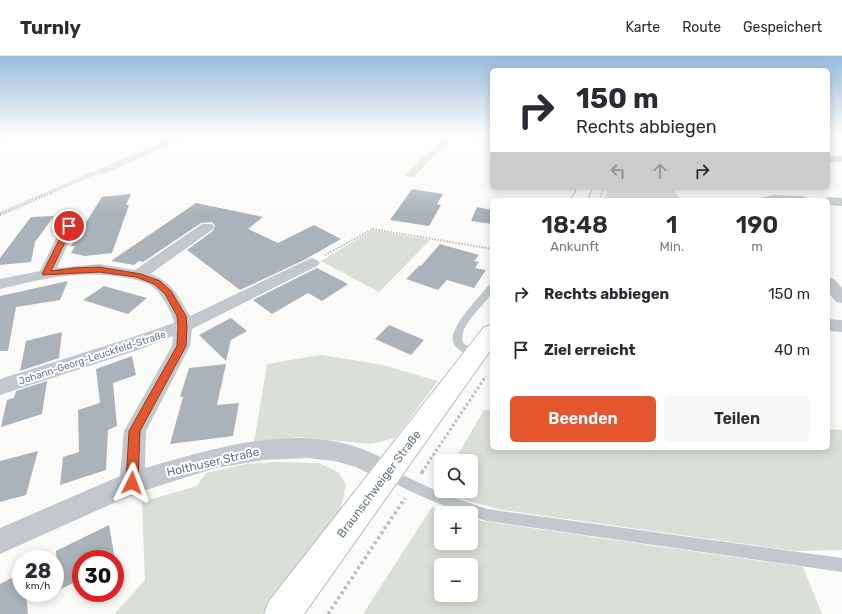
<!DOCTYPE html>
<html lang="de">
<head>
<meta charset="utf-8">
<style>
  body { margin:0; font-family:Rubik,sans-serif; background:#f7f7f7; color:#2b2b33; height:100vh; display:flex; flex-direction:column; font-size:15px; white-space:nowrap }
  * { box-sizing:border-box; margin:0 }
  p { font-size:13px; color:#7c7c81 }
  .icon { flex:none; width:22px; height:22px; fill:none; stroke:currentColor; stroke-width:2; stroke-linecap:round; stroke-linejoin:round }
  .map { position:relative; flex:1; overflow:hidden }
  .sheet { position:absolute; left:490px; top:142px; width:340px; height:252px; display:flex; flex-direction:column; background:#fff; border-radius:6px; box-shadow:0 2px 10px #0003 }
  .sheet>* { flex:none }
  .guide { position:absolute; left:490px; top:12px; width:340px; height:122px; border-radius:6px; box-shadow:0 2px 10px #0003; background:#fff; color:#2b2b33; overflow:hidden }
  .controls { position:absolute; left:434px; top:398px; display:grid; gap:8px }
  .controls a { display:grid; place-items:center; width:44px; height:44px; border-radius:6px; background:#fff; box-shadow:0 2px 10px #0003; font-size:20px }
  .speed { position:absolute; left:12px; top:494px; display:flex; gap:8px; font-size:20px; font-weight:700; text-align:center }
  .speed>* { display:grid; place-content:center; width:52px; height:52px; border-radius:50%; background:#fff; box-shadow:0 2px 10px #0003; line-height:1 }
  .speed small { font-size:10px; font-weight:400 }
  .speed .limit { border:6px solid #d22; background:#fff; color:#111 }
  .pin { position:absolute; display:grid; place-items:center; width:34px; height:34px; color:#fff; margin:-17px; border:2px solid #fff; border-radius:50%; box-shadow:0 1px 4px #0007 }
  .me { position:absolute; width:44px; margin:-22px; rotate:3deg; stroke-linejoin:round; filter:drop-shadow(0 0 3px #0008) }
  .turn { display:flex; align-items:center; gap:14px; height:84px; padding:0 20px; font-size:18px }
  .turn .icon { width:52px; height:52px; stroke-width:2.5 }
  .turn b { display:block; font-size:28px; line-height:34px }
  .lanes { display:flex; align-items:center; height:38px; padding:0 20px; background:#0003; justify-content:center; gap:20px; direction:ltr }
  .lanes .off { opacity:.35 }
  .eta { display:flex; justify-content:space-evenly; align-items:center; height:68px; text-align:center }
  .eta b { font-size:24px; font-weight:600; line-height:28px }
  .cta { display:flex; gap:8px; margin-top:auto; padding:8px 20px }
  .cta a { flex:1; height:46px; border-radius:6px; background:#e4572e; color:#fff; font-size:16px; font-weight:600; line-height:46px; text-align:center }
  .cta a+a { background:#f7f7f7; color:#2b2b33 }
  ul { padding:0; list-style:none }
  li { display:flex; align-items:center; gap:12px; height:56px; padding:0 20px }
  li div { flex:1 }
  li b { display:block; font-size:15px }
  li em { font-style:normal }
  header { display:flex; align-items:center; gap:24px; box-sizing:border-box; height:56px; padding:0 20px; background:#fff; border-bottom:1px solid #e1e1e2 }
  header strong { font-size:19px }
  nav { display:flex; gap:22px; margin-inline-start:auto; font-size:14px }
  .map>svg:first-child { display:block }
</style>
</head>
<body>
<header>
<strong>Turnly</strong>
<nav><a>Karte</a><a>Route</a><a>Gespeichert</a></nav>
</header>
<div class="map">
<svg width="842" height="558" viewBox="0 0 842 558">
  <rect width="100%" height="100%" fill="#fafaf8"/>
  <path fill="#e8e9e9" d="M 455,79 L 492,79 L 492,87 L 451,83 Z"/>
  <g fill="#dadfd7" fill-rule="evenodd">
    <path d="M 178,79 L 181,79 L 0,158 L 0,156 Z"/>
    <path d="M 186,79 L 190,79 L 104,118 L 99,117 Z"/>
    <path d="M 443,82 L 451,83 L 414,121 L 405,120 Z"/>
    <path d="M 609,132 L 672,132 L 681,144 L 604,144 Z"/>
    <path d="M 373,174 L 430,184 L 379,236 L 321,205 Z"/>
    <path d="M 321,299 L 379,308 L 438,325 L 395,382 L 371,388 L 297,381 L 254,386 L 267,308 Z"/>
    <path d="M 484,354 L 492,354 L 492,392 L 828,392 L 828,373 L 842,374 L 842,494 L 796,495 L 503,454 L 448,440 L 451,435 L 471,435 L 471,405 L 454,405 Z"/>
    <path d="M 274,406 L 319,407 L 338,416 L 346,429 L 340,455 L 262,558 L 114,558 L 145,524 L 142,446 L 197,430 L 206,417 L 246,408 Z"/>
    <path d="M 432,451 L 453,457 L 441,457 L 441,487 L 471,487 L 471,462 L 482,465 L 803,511 L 822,558 L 363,558 ZM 441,509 L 471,509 L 471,539 L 441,539 Z"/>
  </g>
  <g fill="#aab3b9">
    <path d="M 412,133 L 443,138 L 437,148 L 441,149 L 429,170 L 390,164 Z"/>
    <path d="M 131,138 L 126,149 L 129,149 L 112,197 L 85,200 L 71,197 L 75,190 L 71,190 L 102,141 Z"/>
    <path d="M 196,147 L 263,161 L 248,173 L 278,187 L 314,169 L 341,183 L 304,204 L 240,234 L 187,194 L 213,175 L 215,170 L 212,166 L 201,167 L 143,206 L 139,205 L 134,209 L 111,205 Z"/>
    <path d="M 477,151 L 492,154 L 492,168 L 471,165 Z"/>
    <path d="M 54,160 L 35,186 L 31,206 L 0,209 L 0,202 L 31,161 Z"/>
    <path d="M 440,188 L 479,199 L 474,205 L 479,206 L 475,212 L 486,214 L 474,232 L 447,224 L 438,234 L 406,223 L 420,209 L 421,210 Z"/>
    <path d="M 317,212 L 348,228 L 322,245 L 308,237 L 272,258 L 253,244 Z"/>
    <path d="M 68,225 L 60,244 L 16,251 L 8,295 L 0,295 L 0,240 Z"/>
    <path d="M 104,230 L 147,242 L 128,258 L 83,244 Z"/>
    <path d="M 231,262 L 247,275 L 231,284 L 226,305 L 199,279 Z"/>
    <path d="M 389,269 L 424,284 L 411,299 L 375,283 Z"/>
    <path d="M 62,276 L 59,302 L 20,315 L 26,285 Z"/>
    <path d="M 132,300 L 136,319 L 113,327 L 117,370 L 108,374 L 106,414 L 60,429 L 63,401 L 79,396 L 78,354 L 100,347 L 96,313 Z"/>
    <path d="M 226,308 L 217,349 L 239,347 L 233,380 L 170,388 L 183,341 L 180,341 L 189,312 Z"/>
    <path d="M 47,325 L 42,358 L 1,371 L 7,344 L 14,342 L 16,335 Z"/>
    <path d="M 38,395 L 26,439 L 0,446 L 0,405 Z"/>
    <path d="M 109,469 L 115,503 L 81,503 L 81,523 L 59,534 L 56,495 Z"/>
    <path d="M 21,517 L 21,537 L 26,537 L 28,558 L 0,558 L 0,528 Z"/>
  </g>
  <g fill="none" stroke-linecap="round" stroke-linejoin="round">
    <g stroke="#b5babe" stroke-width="2">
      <g id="primary">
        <path d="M 578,132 L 592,132 L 587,144 L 571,144 Z"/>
        <path d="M 492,269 L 492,292 L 304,558 L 264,558 L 269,545 L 484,271 Z"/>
      </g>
    </g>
    <g stroke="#bbbfc2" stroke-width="1.5" stroke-dasharray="1 1" stroke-linecap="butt">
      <path d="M 0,85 L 17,79"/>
      <path d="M 49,138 L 183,79"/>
      <path d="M 602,138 L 604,132"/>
    </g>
    <g stroke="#bbbfc2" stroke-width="2" stroke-dasharray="1.5 1.5" stroke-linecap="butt">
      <path d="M 599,144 L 602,137"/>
      <path d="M 0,159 L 51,137"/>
      <path d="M 325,199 L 373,173 L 492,193"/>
    </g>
    <path stroke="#bbbfc2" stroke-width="3" stroke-dasharray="2.5 2.5" stroke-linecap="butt" d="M 422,416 L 486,320"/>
    <g stroke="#bbbfc2" stroke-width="3.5" stroke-dasharray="3 3" stroke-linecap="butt">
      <path d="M 421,418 L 423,415"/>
      <path d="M 328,558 L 405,442"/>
    </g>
    <g fill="#c3c8cc" fill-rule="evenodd">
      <path d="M 489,229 L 492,229 C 492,231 492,233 492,235 C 489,247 454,271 464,288 L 479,296 L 481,298 L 479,300 L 476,301 C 468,299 456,295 453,286 C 449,271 480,240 489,229 Z"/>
      <path d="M 388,412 L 441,437 L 487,453 L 842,502 L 842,516 L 487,465 L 471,460 L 471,457 C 458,457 387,428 382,417 L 384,413 Z"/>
    </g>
    <g fill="#c3c8cc" fill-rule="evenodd">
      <rect x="828" y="100" width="14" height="6"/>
      <path d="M 773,139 L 801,140 L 805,141 L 807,144 L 762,144 L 764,141 Z"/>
      <path d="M 828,141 L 842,142 L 842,150 L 828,149 L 828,144 L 822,144 Z"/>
      <path d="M 69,166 L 74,167 L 76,170 L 57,212 L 99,208 L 135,214 L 202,168 L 212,168 L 214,171 L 212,174 L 150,218 C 173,226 178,240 190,260 L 307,204 L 312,202 L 317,204 L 320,207 L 317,210 L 192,273 L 190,290 L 146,375 L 145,412 C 215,392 305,363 376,399 C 385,403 394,406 399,416 L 395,424 L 387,427 L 356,411 L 335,405 L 307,402 L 264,404 L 216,412 L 136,437 L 0,498 L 0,472 L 120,420 L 124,375 L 172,290 L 173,280 L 138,294 L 0,339 L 0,323 L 124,284 L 174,267 C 173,259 169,254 166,247 C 162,241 157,233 150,229 C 141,224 131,223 121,221 C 77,214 43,223 0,233 L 0,223 L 40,215 L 62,170 L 64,167 Z"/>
      <path d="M 828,221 L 834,223 L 842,232 L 842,247 L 836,246 L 828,236 Z"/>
      <path d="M 828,263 L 842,264 L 842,276 L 828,275 Z"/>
    </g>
    <use href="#primary" fill="#fff" fill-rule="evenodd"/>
  </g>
  <linearGradient id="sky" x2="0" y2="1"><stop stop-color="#96bcdc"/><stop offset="0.5" stop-color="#fdfdfc"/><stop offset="1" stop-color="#fdfdfc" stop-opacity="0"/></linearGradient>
  <rect width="842" height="157" fill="url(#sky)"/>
  <path fill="#e4572e" stroke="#94391e" d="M 67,168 L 73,170 L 51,215 L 74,212 L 99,211 L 141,218 L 160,225 L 171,235 L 186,260 L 187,270 L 186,290 L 140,375 L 138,427 L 136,431 L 132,433 L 127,431 L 126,427 L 129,375 L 177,290 L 178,270 L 177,260 L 165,238 L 154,228 L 136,221 L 99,216 L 43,219 L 42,218 Z"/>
  <g text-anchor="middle" stroke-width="4" stroke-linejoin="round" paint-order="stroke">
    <g font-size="10" fill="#657683" stroke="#fff">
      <text transform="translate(92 301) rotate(-18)" y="4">Johann-Georg-Leuckfeld-Straße</text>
    </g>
    <g font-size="12" fill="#657683" stroke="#fff">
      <text transform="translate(213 406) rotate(-13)" y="4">Holthuser Straße</text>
      <text transform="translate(379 428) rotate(-53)" y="4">Braunschweiger Straße</text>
    </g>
  </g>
</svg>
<div class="controls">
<a><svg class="icon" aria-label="search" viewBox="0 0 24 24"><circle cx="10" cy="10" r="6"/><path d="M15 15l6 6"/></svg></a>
<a>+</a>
<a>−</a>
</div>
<div class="speed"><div>28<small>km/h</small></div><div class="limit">30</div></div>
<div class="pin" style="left:69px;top:170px;background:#d93025"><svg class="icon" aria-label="arrive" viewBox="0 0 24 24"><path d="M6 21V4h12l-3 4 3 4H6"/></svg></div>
<svg class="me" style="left:132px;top:427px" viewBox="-20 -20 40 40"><path d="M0-17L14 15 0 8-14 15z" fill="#e4572e" stroke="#fff" stroke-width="4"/></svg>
<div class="guide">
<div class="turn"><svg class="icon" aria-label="right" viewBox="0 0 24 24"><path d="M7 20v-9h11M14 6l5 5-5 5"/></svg><div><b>150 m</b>Rechts abbiegen</div></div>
<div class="lanes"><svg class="icon off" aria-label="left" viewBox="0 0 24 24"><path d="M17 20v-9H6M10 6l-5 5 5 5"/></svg><svg class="icon off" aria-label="ahead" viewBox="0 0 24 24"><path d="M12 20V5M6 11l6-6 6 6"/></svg><svg class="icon" aria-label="right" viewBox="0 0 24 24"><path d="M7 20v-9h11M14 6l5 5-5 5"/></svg></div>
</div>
<section class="sheet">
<div class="eta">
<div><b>18:48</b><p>Ankunft</p></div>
<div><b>1</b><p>Min.</p></div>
<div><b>190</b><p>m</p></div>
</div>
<ul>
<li><svg class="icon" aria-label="right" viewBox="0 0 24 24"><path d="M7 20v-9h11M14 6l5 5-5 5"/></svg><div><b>Rechts abbiegen</b></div><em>150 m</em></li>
<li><svg class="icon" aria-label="arrive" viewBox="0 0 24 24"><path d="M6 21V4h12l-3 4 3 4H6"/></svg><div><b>Ziel erreicht</b></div><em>40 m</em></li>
</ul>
<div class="cta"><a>Beenden</a><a>Teilen</a></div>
</section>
</div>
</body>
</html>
